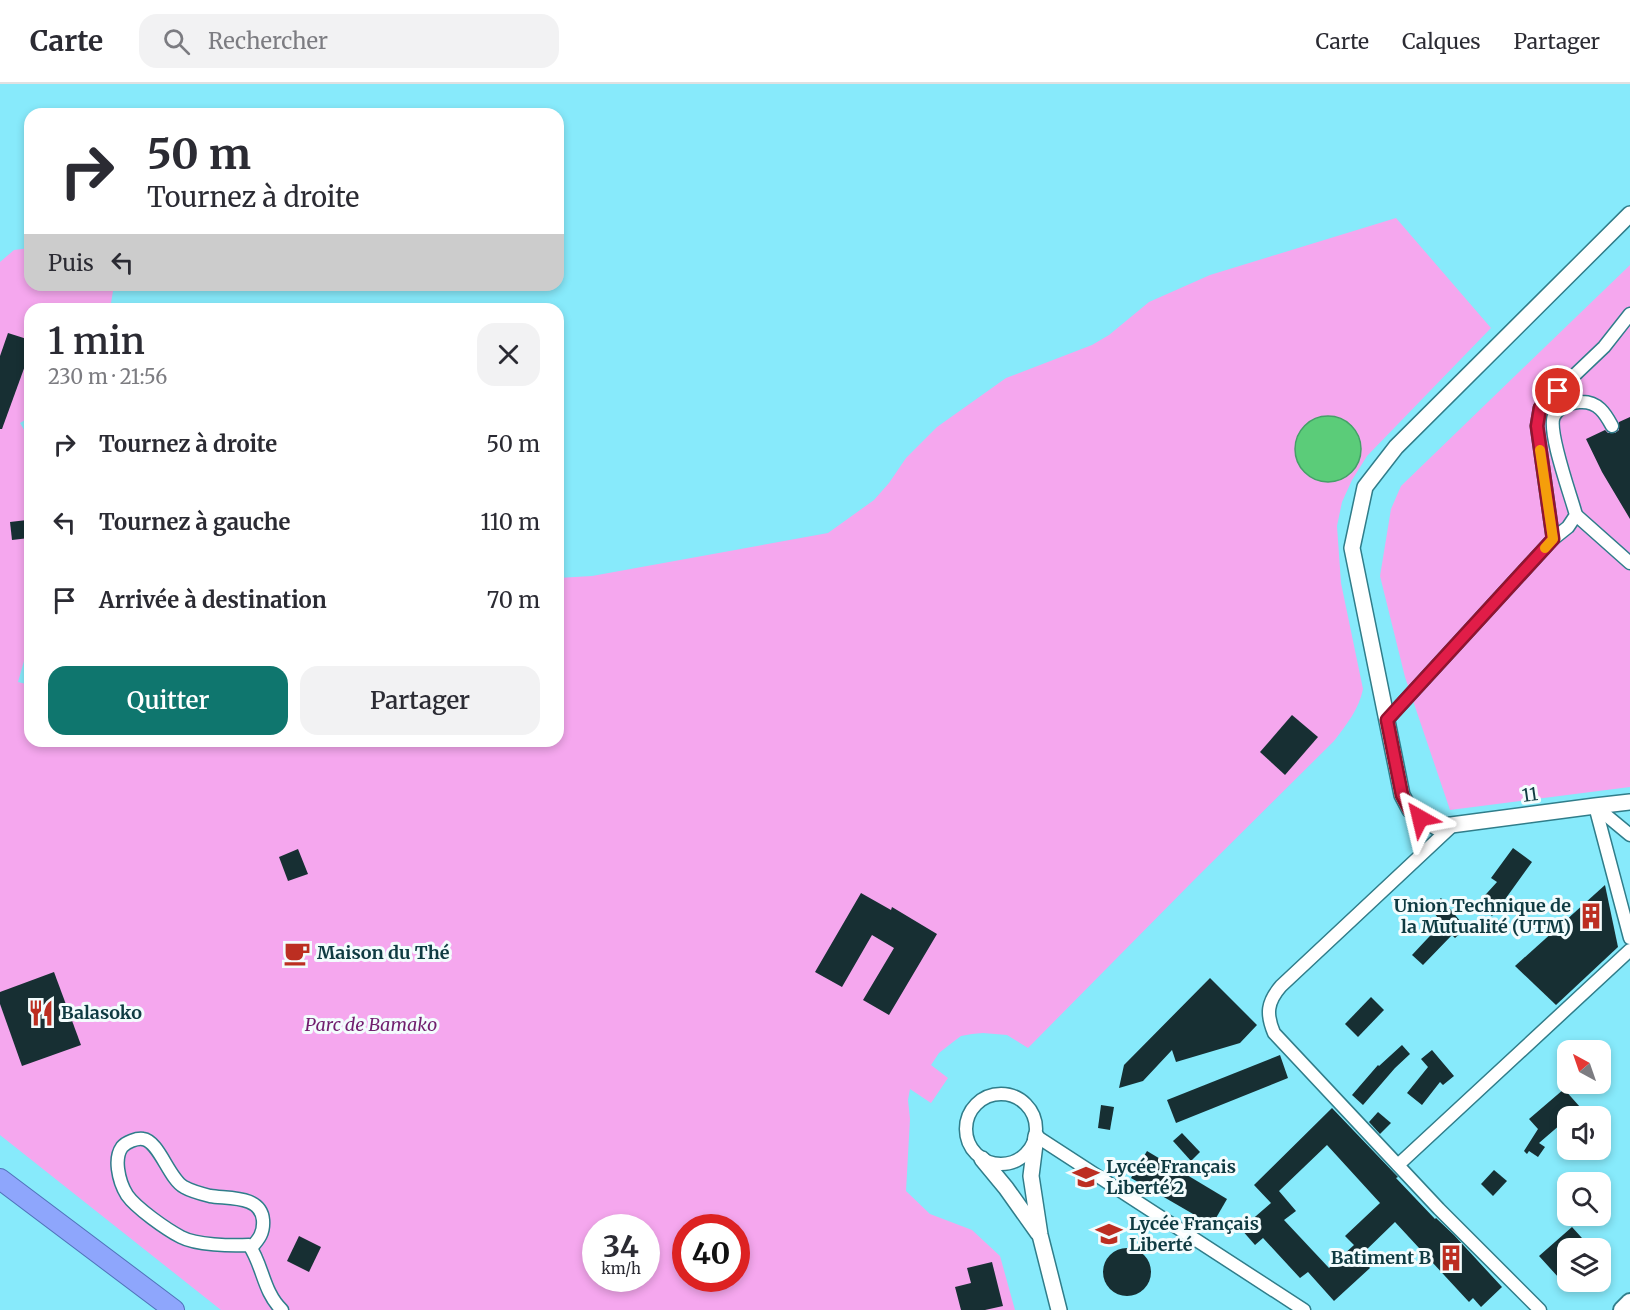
<!DOCTYPE html>
<html lang="fr">
<head>
<meta charset="utf-8">
<style>
  body { margin:0; font-family:Merriweather,serif; background:#f2f2f3; color:#2b2b33; height:100vh; display:flex; flex-direction:column; font-size:22px; white-space:nowrap }
  * { box-sizing:border-box; margin:0 }
  p { font-size:20px; color:#7c7c81 }
  .icon { flex:none; width:33px; height:33px; fill:none; stroke:currentColor; stroke-width:2; stroke-linecap:round; stroke-linejoin:round }
  .map { position:relative; flex:1; overflow:hidden }
  .details { position:absolute; left:24px; top:219px; width:540px; height:444px; display:flex; flex-direction:column; background:#fff; border-radius:18px; box-shadow:0 3px 9px #0003 }
  .details>* { flex:none }
  .banner { position:absolute; left:24px; top:24px; width:540px; height:183px; border-radius:18px; box-shadow:0 3px 9px #0003; background:#fff; color:#2b2b33; overflow:hidden }
  .needle { width:39px; rotate:320deg }
  .tools { position:absolute; left:1557px; top:956px; display:grid; gap:12px }
  .tools a { display:grid; place-items:center; width:54px; height:54px; border-radius:12px; background:#fff; box-shadow:0 3px 9px #0003; font-size:30px }
  .speed { position:absolute; left:582px; top:1130px; display:flex; gap:12px; font-size:30px; font-weight:700; text-align:center }
  .speed>* { display:grid; place-content:center; width:78px; height:78px; border-radius:50%; background:#fff; box-shadow:0 3px 9px #0003; line-height:1 }
  .speed small { font-size:15px; font-weight:400 }
  .speed .limit { border:9px solid #d22; background:#fff; color:#111 }
  .pin { position:absolute; display:grid; place-items:center; width:51px; height:51px; color:#fff; margin:-26px; border:3px solid #fff; border-radius:50%; box-shadow:0 2px 6px #0007 }
  .me { position:absolute; width:66px; margin:-33px; rotate:323deg; stroke-linejoin:round; filter:drop-shadow(0 0 4px #0008) }
  .turn { display:flex; align-items:center; gap:21px; height:126px; padding:0 24px; font-size:27px }
  .turn .icon { width:78px; height:78px; stroke-width:2.5 }
  .turn b { display:block; font-size:42px; line-height:51px }
  .then { display:flex; align-items:center; height:57px; padding:0 24px; background:#0003; gap:12px; font-size:22px }
  .round { display:grid; place-items:center; flex:none; width:63px; height:63px; border-radius:18px; background:#f2f2f3 }
  .headline { display:flex; align-items:center; justify-content:space-between; height:102px; padding:0 24px }
  h1 { font-size:36px; font-weight:600; line-height:45px }
  .cta { display:flex; gap:12px; margin-top:auto; padding:12px 24px }
  .cta a { flex:1; height:69px; border-radius:18px; background:#0f766e; color:#fff; font-size:24px; font-weight:600; line-height:69px; text-align:center }
  .cta a+a { background:#f2f2f3; color:#2b2b33 }
  ul { padding:0; list-style:none }
  li { display:flex; align-items:center; gap:18px; height:78px; padding:0 24px }
  li div { flex:1 }
  li b { display:block; font-size:22px }
  li em { font-style:normal }
  header { display:flex; align-items:center; gap:36px; box-sizing:border-box; height:84px; padding:0 30px; background:#fff; border-bottom:2px solid #e1e1e2 }
  header strong { font-size:28px }
  nav { display:flex; gap:33px; margin-inline-start:auto; font-size:21px }
  .search { width:420px; height:54px; background:#f2f2f3; display:flex; align-items:center; gap:15px; box-sizing:border-box; padding:0 21px; border-radius:18px; color:#7c7c81; font-size:22px }
  .map>svg:first-child { display:block }
</style>
</head>
<body>
<header>
<strong>Carte</strong>
<div class="search"><svg class="icon" aria-label="search" viewBox="0 0 24 24"><circle cx="10" cy="10" r="6"/><path d="M15 15l6 6"/></svg>Rechercher</div>
<nav><a>Carte</a><a>Calques</a><a>Partager</a></nav>
</header>
<div class="map">
<svg width="1630" height="1226" viewBox="0 0 1630 1226">
  <rect width="100%" height="100%" fill="#87eafb"/>
  <g fill="#f5a7ee" fill-rule="evenodd">
    <path d="M 1396,134 L 1491,244 L 1367,372 L 1352,396 L 1342,418 L 1337,442 L 1341,499 L 1363,605 C 1359,625 1347,640 1334,657 L 1196,794 L 1028,964 L 1007,951 L 983,949 L 972,950 L 961,952 L 953,958 L 939,969 L 931,981 L 948,994 L 931,1019 L 910,1005 L 908,1016 L 910,1035 L 906,1107 L 930,1130 L 972,1146 L 1000,1172 L 1015,1226 L 221,1226 L 0,1051 L 0,178 L 14,166 L 30,164 L 30,201 L 114,201 L 110,225 L 30,225 L 30,333 L 20,339 L 30,356 L 30,556 L 18,598 L 30,601 L 30,657 L 151,657 L 156,659 L 174,657 L 558,657 L 558,494 L 592,492 L 828,449 L 874,416 L 889,399 L 906,374 L 937,343 L 1006,294 L 1092,261 L 1109,251 L 1149,218 L 1210,191 ZM 596,1143 L 646,1143 L 646,1194 L 596,1194 ZM 686,1143 L 736,1143 L 736,1194 L 686,1194 Z"/>
    <path d="M 1630,181 L 1630,703 L 1450,726 L 1405,593 L 1380,492 L 1391,425 L 1401,402 Z"/>
  </g>
  <circle fill="#5bcc79" stroke="#44a068" stroke-width="1.5" cx="1328" cy="365" r="33"/>
  <g fill="#172f33" fill-rule="evenodd">
    <path d="M 8,249 L 30,256 L 30,268 L 2,345 L 0,345 L 0,272 Z"/>
    <path d="M 1630,333 L 1630,435 L 1602,388 L 1586,355 L 1605,346 L 1608,349 L 1615,349 L 1619,346 L 1619,338 Z"/>
    <path d="M 27,436 L 29,454 L 12,456 L 10,438 Z"/>
    <path d="M 1292,631 L 1318,653 L 1285,691 L 1260,668 Z"/>
    <path d="M 1513,764 L 1532,778 L 1501,821 L 1492,832 L 1478,819 L 1497,798 L 1491,794 Z"/>
    <path d="M 298,765 L 308,790 L 288,797 L 279,773 Z"/>
    <path d="M 1605,801 L 1618,863 L 1556,921 L 1515,882 Z"/>
    <path d="M 861,809 L 891,826 L 892,823 L 937,850 L 889,931 L 863,916 L 894,864 L 872,851 L 842,903 L 815,888 Z"/>
    <path d="M 1441,814 L 1466,844 L 1455,854 L 1452,851 L 1423,881 L 1412,871 L 1442,839 L 1430,824 Z"/>
    <path d="M 54,888 L 81,961 L 22,982 L 0,920 L 0,908 Z"/>
    <path d="M 1210,894 L 1257,941 L 1240,959 L 1176,978 L 1172,966 L 1143,997 L 1119,1004 L 1124,981 Z"/>
    <path d="M 1371,913 L 1384,926 L 1358,953 L 1345,940 Z"/>
    <path d="M 1402,961 L 1410,970 L 1395,984 L 1363,1021 L 1352,1011 L 1378,981 L 1379,982 Z"/>
    <path d="M 1432,966 L 1454,992 L 1443,1001 L 1440,998 L 1422,1021 L 1407,1009 L 1428,983 L 1421,975 Z"/>
    <path d="M 1280,971 L 1288,994 L 1176,1039 L 1167,1016 Z"/>
    <path d="M 1564,1005 L 1580,1023 L 1570,1032 L 1568,1032 L 1568,1034 L 1539,1059 L 1545,1063 L 1538,1073 L 1529,1067 L 1527,1070 L 1524,1067 L 1538,1045 L 1529,1035 Z"/>
    <path d="M 1101,1021 L 1114,1023 L 1110,1046 L 1098,1044 Z"/>
    <path d="M 1332,1024 L 1398,1093 L 1396,1094 L 1435,1135 L 1436,1134 L 1454,1151 L 1502,1203 L 1481,1223 L 1473,1214 L 1469,1218 L 1395,1138 L 1360,1172 L 1370,1184 L 1334,1217 L 1308,1188 L 1300,1194 L 1263,1154 L 1255,1161 L 1241,1145 L 1271,1119 L 1254,1101 ZM 1327,1061 L 1380,1119 L 1345,1152 L 1354,1161 L 1329,1184 L 1284,1136 L 1296,1127 L 1279,1107 Z"/>
    <path d="M 1378,1028 L 1391,1039 L 1380,1050 L 1369,1038 Z"/>
    <path d="M 1182,1049 L 1200,1068 L 1191,1077 L 1173,1057 Z"/>
    <path d="M 1147,1067 L 1227,1115 L 1212,1141 L 1131,1094 Z"/>
    <path d="M 1494,1086 L 1507,1097 L 1493,1112 L 1481,1100 Z"/>
    <path d="M 1572,1143 L 1591,1164 L 1568,1164 L 1568,1186 L 1559,1194 L 1539,1172 Z"/>
    <path d="M 299,1152 L 321,1163 L 309,1188 L 287,1177 Z"/>
    <circle cx="1127" cy="1188" r="24"/>
    <path d="M 992,1178 L 1003,1222 L 985,1226 L 961,1226 L 955,1203 L 971,1199 L 967,1184 Z"/>
  </g>
  <g fill="none" stroke-linecap="round" stroke-linejoin="round">
    <g stroke="#307d8a" stroke-width="15">
      <g id="minor">
        <path d="M 1576,431 L 1630,479"/>
        <path d="M 1553,455 L 1537,342 L 1540,324 L 1604,263 L 1630,230"/>
        <path d="M 1387,636 L 1553,455 L 1568,443 L 1576,431 C 1571,412 1547,347 1554,332 C 1559,323 1572,317 1582,318 C 1598,318 1605,329 1612,342"/>
        <path d="M 1595,722 L 1630,854"/>
        <path d="M 1595,722 L 1630,751"/>
        <path d="M 1453,741 L 1281,902 C 1267,918 1266,930 1274,949 L 1439,1125 L 1540,1226"/>
        <circle cx="1001" cy="1045" r="35"/>
        <path d="M 1036,1052 L 1304,1226"/>
        <path d="M 1398,1081 L 1630,866"/>
        <path d="M 251,1164 C 259,1155 264,1149 263,1136 C 261,1111 228,1115 210,1112 C 202,1110 191,1107 184,1103 C 169,1095 159,1057 143,1055 C 137,1054 126,1058 122,1063 C 117,1070 117,1077 118,1085 C 119,1093 122,1103 127,1111 C 136,1124 166,1145 181,1153 C 196,1161 231,1162 249,1161 C 263,1181 263,1208 282,1226"/>
      </g>
    </g>
    <g stroke="#307d8a" stroke-width="18">
      <g id="tertiary">
        <path d="M 1630,130 L 1396,363 L 1365,403 L 1352,464 L 1402,711 L 1410,726 L 1420,734 L 1436,743 L 1595,722 L 1630,718"/>
        <path d="M 1036,1052 L 1031,1092 L 1040,1151 L 1059,1226"/>
        <path d="M 982,1075 L 1006,1104 L 1038,1149"/>
      </g>
    </g>
    <g stroke="#307d8a" stroke-width="20">
      <path id="secondary" d="M 1622,1226 L 1630,1218"/>
    </g>
    <g stroke="#4f72ba" stroke-width="22">
      <path id="trunk" d="M 0,1095 L 174,1226"/>
    </g>
    <use href="#minor" stroke="#fff" stroke-width="12"/>
    <use href="#tertiary" stroke="#fff" stroke-width="15"/>
    <use href="#secondary" stroke="#fff" stroke-width="16"/>
    <use href="#trunk" stroke="#8ea6fc" stroke-width="20"/>
  </g>
  <g fill="none" stroke-linecap="round" stroke-linejoin="round">
    <g stroke="#92132f" stroke-width="15">
      <path id="route" d="M 1420,734 L 1410,726 L 1402,711 L 1387,636 L 1553,455 L 1537,342 L 1540,324 L 1558,307"/>
    </g>
    <use href="#route" stroke="#e11d48" stroke-width="10"/>
    <path stroke="#f59e0b" stroke-width="10" d="M 1540,366 L 1553,455 L 1545,464"/>
  </g>
  <defs>
    <g id="building-bare" transform="scale(2.07)"><path d="M-4-6H4V6H1V3H-1V6H-4ZM-2.5-4.3h1.7v1.8h-1.7ZM.8-4.3h1.7v1.8H.8ZM-2.5-1h1.7V.8h-1.7ZM.8-1h1.7V.8H.8Z" fill="#bc2e21" stroke="#f3fcfd" stroke-width="2.5" paint-order="stroke"/></g>
    <g id="cafe-bare" transform="scale(2.07)"><path d="M-5.5-4.5H6V0H3Q3 3.5 0 3.5H-2.5Q-5.5 3.5-5.5 0ZM3-3.2v2h1.7v-2ZM-6 4.5H4V6H-6Z" fill="#bc2e21" stroke="#f3fcfd" stroke-width="2.5" paint-order="stroke"/></g>
    <g id="restaurant-bare" transform="scale(2.07)"><path d="M-5-6h1v4h1v-4h1v4h1v-4h1v5L-1.5 .5V6h-2V.5L-5-1ZM5-6V6H3V1.5H1.5Q1.5-4 5-6Z" fill="#bc2e21" stroke="#f3fcfd" stroke-width="2.5" paint-order="stroke"/></g>
    <g id="school-bare" transform="scale(2.07)"><path d="M0-5L7-2L0 1L-7-2ZM-4 1L0 2.5L4 1V4Q0 6-4 4Z" fill="#bc2e21" stroke="#f3fcfd" stroke-width="2.5" paint-order="stroke"/></g>
    <g id="university-bare" transform="scale(2.07)"><path d="M0-5L7-2L0 1L-7-2ZM-4 1L0 2.5L4 1V4Q0 6-4 4Z" fill="#bc2e21" stroke="#f3fcfd" stroke-width="2.5" paint-order="stroke"/></g>
  </defs>
  <g fill-rule="evenodd">
    <use href="#building-bare" x="1591" y="832"/>
    <use href="#cafe-bare" x="297" y="869"/>
    <use href="#restaurant-bare" x="41" y="929"/>
    <use href="#school-bare" x="1086" y="1093"/>
    <use href="#university-bare" x="1109" y="1150"/>
    <use href="#building-bare" x="1451" y="1174"/>
  </g>
  <g text-anchor="middle" stroke-width="6" stroke-linejoin="round" paint-order="stroke">
    <g font-size="18" fill="#0f3b42" stroke="#f3fcfd">
      <text transform="translate(1530 711) rotate(-8)" y="6">11</text>
    </g>
    <g font-size="18" font-weight="bold" fill="#0f3b42" stroke="#f3fcfd" text-anchor="start">
      <text x="1571" y="828" text-anchor="end">Union Technique de<tspan x="1571" dy="21">la Mutualité (UTM)</tspan></text>
      <text x="317" y="875">Maison du Thé</text>
      <text x="61" y="935">Balasoko</text>
      <text x="1106" y="1089">Lycée Français<tspan x="1106" dy="21">Liberté 2</tspan></text>
      <text x="1129" y="1146">Lycée Français<tspan x="1129" dy="21">Liberté</tspan></text>
      <text x="1431" y="1180" text-anchor="end">Batiment B</text>
    </g>
    <g font-size="18" font-style="italic" fill="#711e6e" stroke="#f3fcfd">
      <text x="371" y="947">Parc de Bamako</text>
    </g>
  </g>
</svg>
<div class="tools">
<a><svg class="needle" viewBox="-14 -14 28 28"><path d="M0-13l5 13h-10z" fill="#e53935"/><path d="M0 13l5-13h-10z" fill="#7c7c81"/></svg></a>
<a><svg class="icon" aria-label="sound" viewBox="0 0 24 24"><path d="M4 9h4l5-4v14l-5-4H4zM17 9q2 3 0 6"/></svg></a>
<a><svg class="icon" aria-label="search" viewBox="0 0 24 24"><circle cx="10" cy="10" r="6"/><path d="M15 15l6 6"/></svg></a>
<a><svg class="icon" aria-label="layers" viewBox="0 0 24 24"><path d="M12 4l9 5-9 5-9-5zM3 14l9 5 9-5"/></svg></a>
</div>
<div class="speed"><div>34<small>km/h</small></div><div class="limit">40</div></div>
<div class="pin" style="left:1558px;top:307px;background:#d93025"><svg class="icon" aria-label="arrive" viewBox="0 0 24 24"><path d="M6 21V4h12l-3 4 3 4H6"/></svg></div>
<svg class="me" style="left:1420px;top:734px" viewBox="-20 -20 40 40"><path d="M0-17L14 15 0 8-14 15z" fill="#e11d48" stroke="#fff" stroke-width="4"/></svg>
<div class="banner">
<div class="turn"><svg class="icon" aria-label="right" viewBox="0 0 24 24"><path d="M7 20v-9h11M14 6l5 5-5 5"/></svg><div><b>50 m</b>Tournez à droite</div></div>
<div class="then">Puis<svg class="icon" aria-label="left" viewBox="0 0 24 24"><path d="M17 20v-9H6M10 6l-5 5 5 5"/></svg></div>
</div>
<section class="details">
<div class="headline"><div><h1>1 min</h1><p>230 m · 21:56</p></div><a class="round"><svg class="icon" aria-label="close" viewBox="0 0 24 24"><path d="M6 6l12 12M18 6L6 18"/></svg></a></div>
<ul>
<li><svg class="icon" aria-label="right" viewBox="0 0 24 24"><path d="M7 20v-9h11M14 6l5 5-5 5"/></svg><div><b>Tournez à droite</b></div><em>50 m</em></li>
<li><svg class="icon" aria-label="left" viewBox="0 0 24 24"><path d="M17 20v-9H6M10 6l-5 5 5 5"/></svg><div><b>Tournez à gauche</b></div><em>110 m</em></li>
<li><svg class="icon" aria-label="arrive" viewBox="0 0 24 24"><path d="M6 21V4h12l-3 4 3 4H6"/></svg><div><b>Arrivée à destination</b></div><em>70 m</em></li>
</ul>
<div class="cta"><a>Quitter</a><a>Partager</a></div>
</section>
</div>
</body>
</html>
